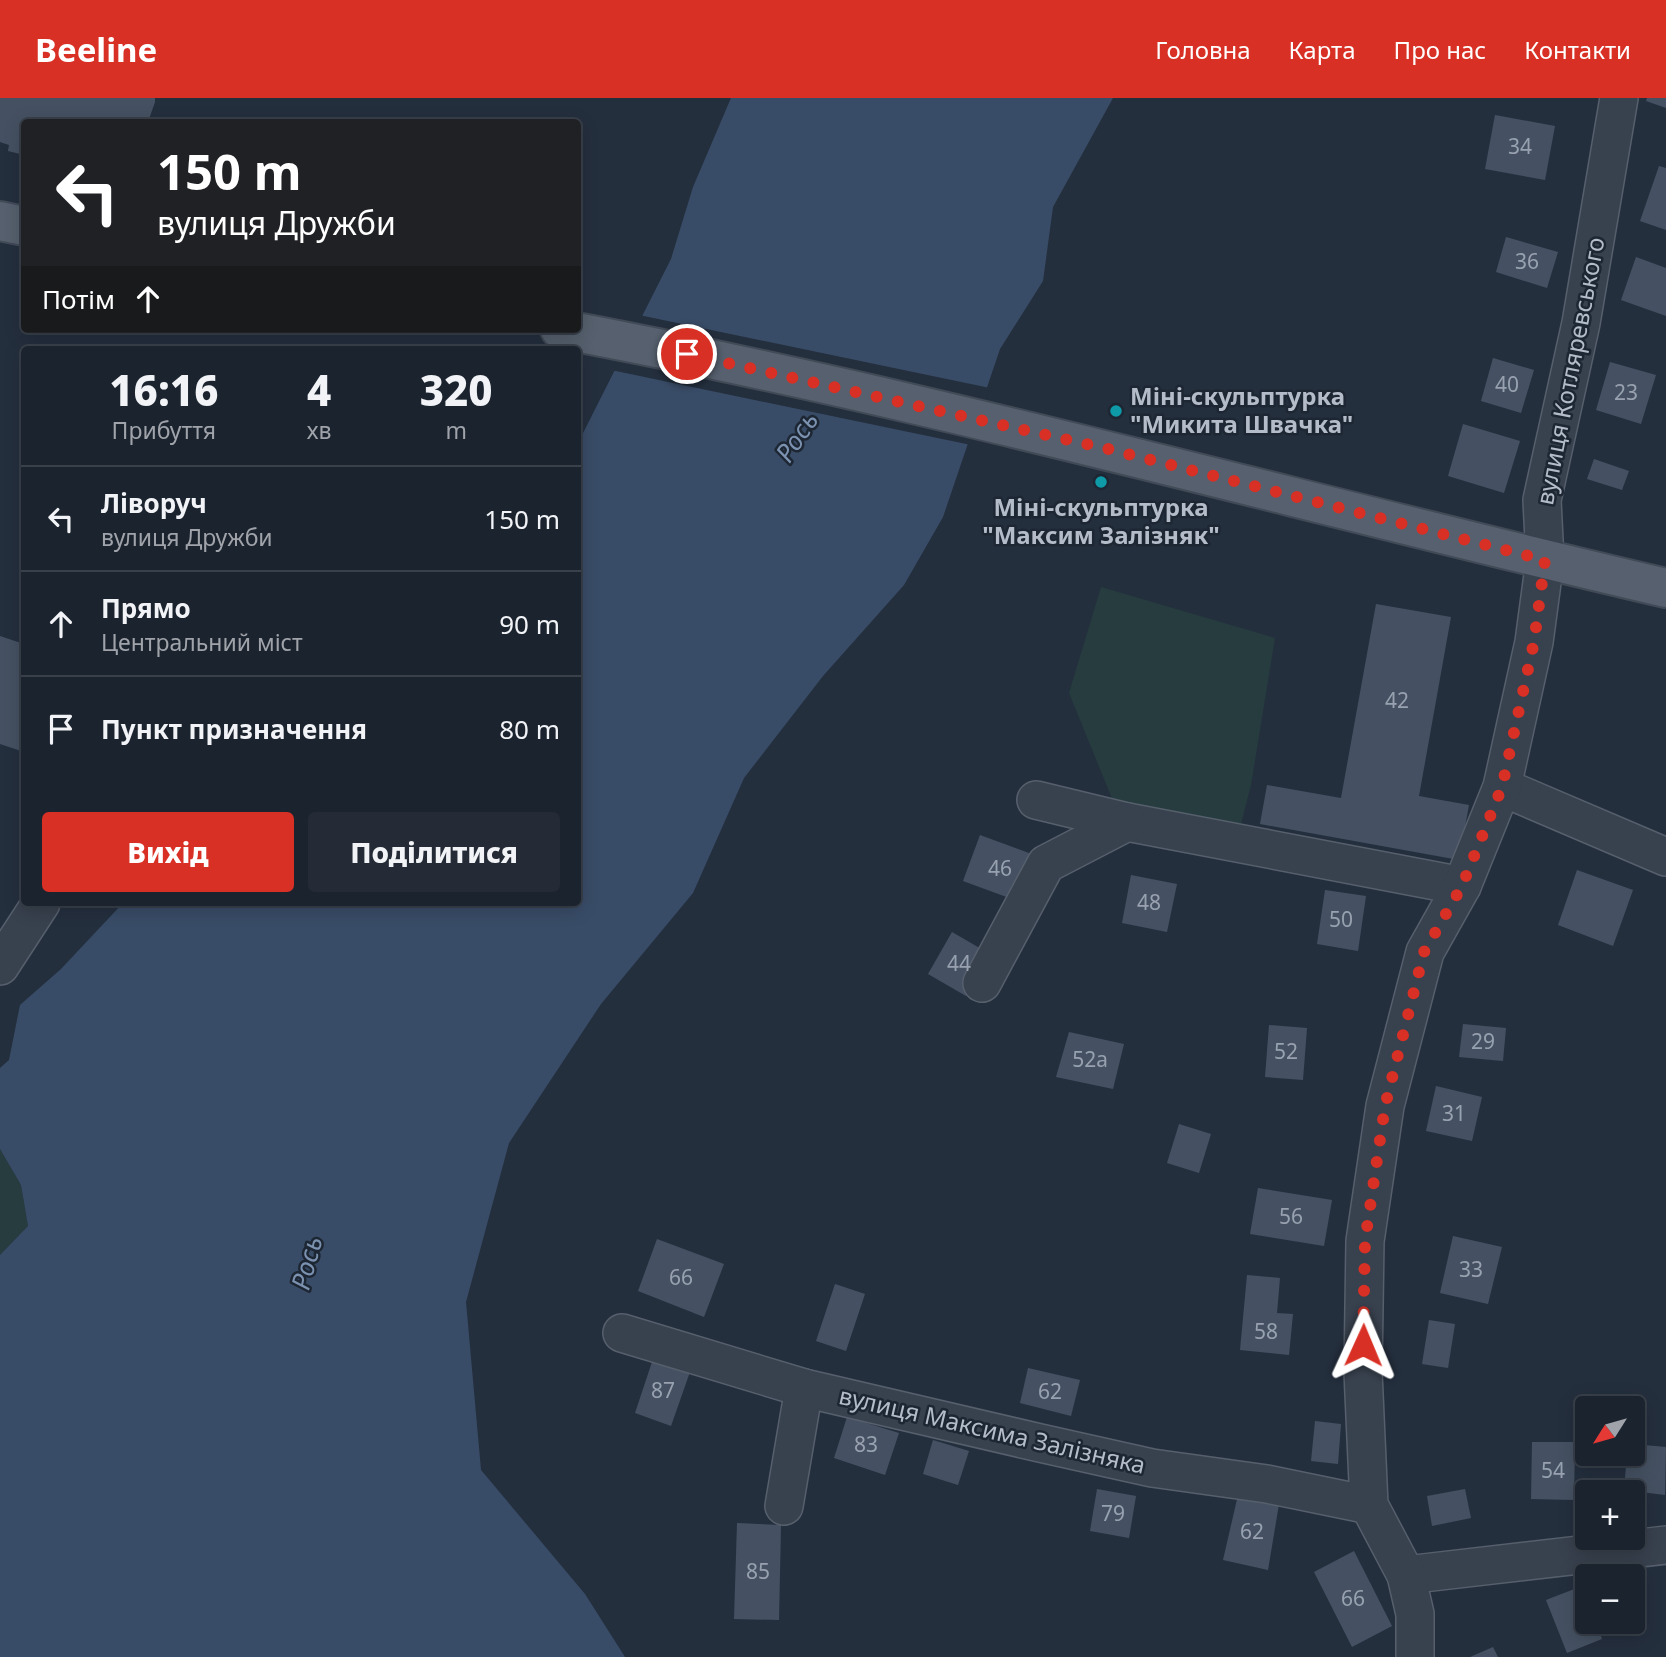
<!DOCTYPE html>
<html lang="uk">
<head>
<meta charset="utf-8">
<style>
  body { margin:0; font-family:"Noto Sans",sans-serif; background:#242b36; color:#f1f3f6; height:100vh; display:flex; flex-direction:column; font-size:26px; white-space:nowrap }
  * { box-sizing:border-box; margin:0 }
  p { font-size:23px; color:#a0a4aa }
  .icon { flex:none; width:38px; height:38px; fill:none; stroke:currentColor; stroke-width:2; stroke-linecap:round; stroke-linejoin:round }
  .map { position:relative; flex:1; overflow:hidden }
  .panel { position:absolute; left:21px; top:248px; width:560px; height:560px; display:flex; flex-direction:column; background:#1b232e; border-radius:7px; box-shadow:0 4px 18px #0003,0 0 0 2px #39404a }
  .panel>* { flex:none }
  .guide { position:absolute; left:21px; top:21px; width:560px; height:214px; border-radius:7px; box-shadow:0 4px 18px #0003,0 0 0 2px #39404a; background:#202124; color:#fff; overflow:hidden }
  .needle { width:46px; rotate:233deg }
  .fabs { position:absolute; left:1575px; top:1298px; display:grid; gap:14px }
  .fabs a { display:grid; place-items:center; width:70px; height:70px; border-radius:7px; background:#1b232e; box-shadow:0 4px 18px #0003,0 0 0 2px #39404a; font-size:35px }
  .pin { position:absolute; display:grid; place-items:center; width:60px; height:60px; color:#fff; margin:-30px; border:4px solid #fff; border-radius:50%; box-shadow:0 2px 7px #0007 }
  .me { position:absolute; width:77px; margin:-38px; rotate:1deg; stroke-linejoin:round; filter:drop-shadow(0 0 5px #0008) }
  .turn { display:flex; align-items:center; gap:24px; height:147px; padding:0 21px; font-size:32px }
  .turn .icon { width:91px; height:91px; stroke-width:2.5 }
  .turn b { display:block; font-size:49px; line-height:60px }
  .then { display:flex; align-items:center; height:66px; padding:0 21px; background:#0003; gap:14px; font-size:26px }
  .eta { display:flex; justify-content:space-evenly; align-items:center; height:119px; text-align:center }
  .eta b { font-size:42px; font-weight:800; line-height:49px }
  .primary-button { display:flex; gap:14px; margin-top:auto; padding:14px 21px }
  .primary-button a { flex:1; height:80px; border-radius:7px; background:#d93025; color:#fff; font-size:28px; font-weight:800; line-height:80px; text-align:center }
  .primary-button a+a { background:#242b36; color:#f1f3f6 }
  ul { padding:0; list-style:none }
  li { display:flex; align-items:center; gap:21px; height:105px; padding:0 21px; border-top:2px solid #39404a }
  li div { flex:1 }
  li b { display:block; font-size:26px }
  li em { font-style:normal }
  header { display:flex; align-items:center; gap:42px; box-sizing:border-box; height:98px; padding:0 35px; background:#d93025; color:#fff }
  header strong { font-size:33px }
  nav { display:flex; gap:38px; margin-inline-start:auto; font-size:24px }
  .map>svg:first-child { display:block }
</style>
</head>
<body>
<header>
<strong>Beeline</strong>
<nav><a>Головна</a><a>Карта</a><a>Про нас</a><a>Контакти</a></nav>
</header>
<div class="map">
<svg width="1666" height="1559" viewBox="0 0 1666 1559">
  <rect width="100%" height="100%" fill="#242f3e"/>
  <g fill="#263c3f">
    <path d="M 1101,489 L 1275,540 L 1251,687 L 1240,730 L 1113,703 L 1069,595 Z"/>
    <path d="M 0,1051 L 21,1087 L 28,1128 L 0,1157 Z"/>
  </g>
  <path fill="#394c67" d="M 731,0 L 1113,0 L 1053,109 L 1043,183 L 1000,251 L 943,419 L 904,487 L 823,578 L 744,680 L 693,795 L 601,906 L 509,1045 L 466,1204 L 481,1372 L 585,1496 L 625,1559 L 0,1559 L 0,1157 L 28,1128 L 21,1087 L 0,1051 L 0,970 L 9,962 L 20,907 L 61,871 L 123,805 L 578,805 L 578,345 L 671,161 L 693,89 Z"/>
  <path fill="#242f3e" d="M 639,217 L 990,290 L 971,347 L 611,272 Z"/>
  <g fill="#455162">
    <path d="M 0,0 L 155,0 L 155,4 L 148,24 L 24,24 L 24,57 L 8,53 L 9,47 L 0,44 Z"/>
    <path d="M 1647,0 L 1666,0 L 1666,10 L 1646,3 Z"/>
    <path d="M 1495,17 L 1555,28 L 1545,82 L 1485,71 Z"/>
    <path d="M 1659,68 L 1666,70 L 1666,132 L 1640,123 Z"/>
    <path d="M 1506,139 L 1558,154 L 1547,190 L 1496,174 Z"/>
    <path d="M 1636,159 L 1666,170 L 1666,218 L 1621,202 Z"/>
    <path d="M 1493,260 L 1534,272 L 1521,315 L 1481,303 Z"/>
    <path d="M 1610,264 L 1656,277 L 1641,326 L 1596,312 Z"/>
    <path d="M 1463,326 L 1520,343 L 1504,395 L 1448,378 Z"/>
    <path d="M 1594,361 L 1629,373 L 1622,392 L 1587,381 Z"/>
    <path d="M 1376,506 L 1451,519 L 1419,698 L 1469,707 L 1459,762 L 1260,726 L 1267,687 L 1341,700 Z"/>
    <path d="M 0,538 L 24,546 L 24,654 L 0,646 Z"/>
    <path d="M 980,737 L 1037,758 L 1020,804 L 963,783 Z"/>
    <path d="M 1577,772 L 1633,792 L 1613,848 L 1558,827 Z"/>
    <path d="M 1131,777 L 1177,786 L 1167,834 L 1122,825 Z"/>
    <path d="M 1325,792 L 1366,798 L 1358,853 L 1317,846 Z"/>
    <path d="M 952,834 L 990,856 L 966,898 L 928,876 Z"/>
    <path d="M 1463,926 L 1506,930 L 1503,963 L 1459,959 Z"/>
    <path d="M 1269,927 L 1307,930 L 1303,982 L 1265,979 Z"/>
    <path d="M 1069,934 L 1124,946 L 1113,991 L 1056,979 Z"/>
    <path d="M 1436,988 L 1482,999 L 1472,1043 L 1426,1033 Z"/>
    <path d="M 1179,1026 L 1211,1036 L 1199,1075 L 1167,1065 Z"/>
    <path d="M 1258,1090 L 1332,1102 L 1324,1148 L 1250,1136 Z"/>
    <path d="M 1453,1138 L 1502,1149 L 1488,1206 L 1440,1195 Z"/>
    <path d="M 657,1141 L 724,1166 L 704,1219 L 638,1193 Z"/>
    <path d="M 1247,1177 L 1280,1180 L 1277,1215 L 1293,1216 L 1289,1257 L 1240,1252 Z"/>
    <path d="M 835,1186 L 865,1196 L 846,1253 L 816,1243 Z"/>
    <path d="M 1429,1222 L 1455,1226 L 1448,1270 L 1422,1266 Z"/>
    <path d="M 654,1258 L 691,1271 L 671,1328 L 635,1315 Z"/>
    <path d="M 1028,1270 L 1080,1282 L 1071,1318 L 1020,1305 Z"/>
    <path d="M 847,1319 L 899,1335 L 885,1377 L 834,1360 Z"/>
    <path d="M 1315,1323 L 1341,1326 L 1338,1366 L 1311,1363 Z"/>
    <path d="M 933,1342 L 969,1353 L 958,1387 L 923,1376 Z"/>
    <path d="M 1532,1344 L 1575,1344 L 1574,1402 L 1531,1401 Z"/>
    <path d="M 1633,1346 L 1666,1349 L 1665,1397 L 1624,1392 L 1627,1356 L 1633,1356 Z"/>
    <path d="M 1097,1391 L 1136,1398 L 1129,1440 L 1090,1433 Z"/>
    <path d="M 1465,1391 L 1471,1420 L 1432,1428 L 1427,1398 Z"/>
    <path d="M 1238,1397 L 1279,1406 L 1268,1472 L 1223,1462 Z"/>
    <path d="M 737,1425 L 781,1427 L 779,1522 L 734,1521 Z"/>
    <path d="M 1354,1453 L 1392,1528 L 1352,1549 L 1314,1474 Z"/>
    <path d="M 1582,1488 L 1587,1501 L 1587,1524 L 1596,1524 L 1602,1541 L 1567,1555 L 1546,1502 Z"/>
    <path d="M 1493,1549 L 1498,1559 L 1470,1559 Z"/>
  </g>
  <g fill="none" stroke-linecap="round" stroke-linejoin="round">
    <g stroke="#565f6c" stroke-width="40">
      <g id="minor">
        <path d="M 1502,689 L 1666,759"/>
        <path d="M 1036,702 L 1127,724 L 1462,788"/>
        <path d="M 0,868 L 41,805"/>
        <path d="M 982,885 L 1046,766 L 1127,724"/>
        <path d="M 622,1235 L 804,1290 L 1040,1345 L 1152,1370 L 1267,1386 L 1369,1407"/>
        <path d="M 784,1408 L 804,1290"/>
        <path d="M 1406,1477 L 1666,1447"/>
        <path d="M 1415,1559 L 1415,1516 L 1406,1477 L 1369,1407 L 1363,1274 L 1365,1143 L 1385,1008 L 1425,854 L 1462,788 L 1502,689 L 1534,544 L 1545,462 L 1542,402 L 1581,225 L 1619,0"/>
      </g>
    </g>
    <g stroke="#414a57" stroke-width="42">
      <g id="major">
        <path d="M 0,123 L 24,128"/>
        <path d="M 560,231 C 933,301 1297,404 1666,490"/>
      </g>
    </g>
    <use href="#minor" stroke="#38414e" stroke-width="37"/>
    <use href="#major" stroke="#56606e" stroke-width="38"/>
  </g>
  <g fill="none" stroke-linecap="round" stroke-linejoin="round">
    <path stroke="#d93025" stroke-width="12" stroke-dasharray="0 21.6" d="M 687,256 L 1104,350 L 1545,462 L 1534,544 L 1502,689 L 1462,788 L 1424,854 L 1385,1008 L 1365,1143 L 1363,1247"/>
  </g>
  <g fill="#0f9aa8" stroke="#1d2633" stroke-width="2.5">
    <circle cx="1116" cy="313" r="7"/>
    <circle cx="1101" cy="384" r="7"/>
  </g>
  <g text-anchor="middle" stroke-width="5" stroke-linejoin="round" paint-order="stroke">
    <g font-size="21" fill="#98a1af">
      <text x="1520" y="56">34</text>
      <text x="1527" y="171">36</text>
      <text x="1507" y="294">40</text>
      <text x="1626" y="302">23</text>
      <text x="1397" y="610">42</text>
      <text x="1000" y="778">46</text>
      <text x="1149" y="812">48</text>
      <text x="1341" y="829">50</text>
      <text x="959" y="873">44</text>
      <text x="1483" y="951">29</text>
      <text x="1286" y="961">52</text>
      <text x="1090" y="969">52а</text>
      <text x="1454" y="1023">31</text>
      <text x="1291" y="1126">56</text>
      <text x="1471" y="1179">33</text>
      <text x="681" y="1187">66</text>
      <text x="1266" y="1241">58</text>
      <text x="663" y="1300">87</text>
      <text x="1050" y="1301">62</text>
      <text x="866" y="1354">83</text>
      <text x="1553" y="1380">54</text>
      <text x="1113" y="1423">79</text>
      <text x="1252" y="1441">62</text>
      <text x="758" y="1481">85</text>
      <text x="1353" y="1508">66</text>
    </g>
    <g font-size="24" fill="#b4bcc9" stroke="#1d2633">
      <text transform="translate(1571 273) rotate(-79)" y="8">вулиця Котляревського</text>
      <text transform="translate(992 1333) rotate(13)" y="8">вулиця Максима Залізняка</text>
    </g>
    <g font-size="24" font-weight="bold" fill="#b4bcc9" stroke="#1d2633" text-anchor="start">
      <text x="1130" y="307">Міні-скульптурка<tspan x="1130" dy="28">"Микита Швачка"</tspan></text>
      <text x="1101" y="418" text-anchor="middle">Міні-скульптурка<tspan x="1101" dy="28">"Максим Залізняк"</tspan></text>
    </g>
    <g font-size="26" font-style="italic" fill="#7c92b1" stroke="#1d2633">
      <text transform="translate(797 339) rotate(-56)" y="9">Рось</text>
      <text transform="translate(307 1165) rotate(-75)" y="9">Рось</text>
    </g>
  </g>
</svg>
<div class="fabs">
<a><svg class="needle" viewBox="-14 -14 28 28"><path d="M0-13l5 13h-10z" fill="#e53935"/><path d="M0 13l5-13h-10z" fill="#a0a4aa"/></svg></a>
<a>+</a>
<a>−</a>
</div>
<div class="pin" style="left:687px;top:256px;background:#d93025"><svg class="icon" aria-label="arrive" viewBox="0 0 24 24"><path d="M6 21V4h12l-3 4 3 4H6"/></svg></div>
<svg class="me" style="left:1363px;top:1247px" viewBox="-20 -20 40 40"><path d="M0-17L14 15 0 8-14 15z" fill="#d93025" stroke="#fff" stroke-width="4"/></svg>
<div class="guide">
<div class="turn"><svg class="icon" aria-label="left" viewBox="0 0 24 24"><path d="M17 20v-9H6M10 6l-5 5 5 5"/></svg><div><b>150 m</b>вулиця Дружби</div></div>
<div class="then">Потім<svg class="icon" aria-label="ahead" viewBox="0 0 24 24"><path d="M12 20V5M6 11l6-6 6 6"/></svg></div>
</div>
<section class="panel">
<div class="eta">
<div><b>16:16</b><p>Прибуття</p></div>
<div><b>4</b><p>хв</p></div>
<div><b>320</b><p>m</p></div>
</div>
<ul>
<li><svg class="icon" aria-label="left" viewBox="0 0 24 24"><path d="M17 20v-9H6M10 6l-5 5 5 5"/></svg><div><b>Ліворуч</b><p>вулиця Дружби</p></div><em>150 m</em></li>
<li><svg class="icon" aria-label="ahead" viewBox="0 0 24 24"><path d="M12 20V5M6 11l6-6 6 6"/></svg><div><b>Прямо</b><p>Центральний міст</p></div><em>90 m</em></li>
<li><svg class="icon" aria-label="arrive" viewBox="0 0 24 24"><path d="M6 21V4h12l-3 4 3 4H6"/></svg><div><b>Пункт призначення</b></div><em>80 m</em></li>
</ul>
<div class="primary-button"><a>Вихід</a><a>Поділитися</a></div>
</section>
</div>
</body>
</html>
